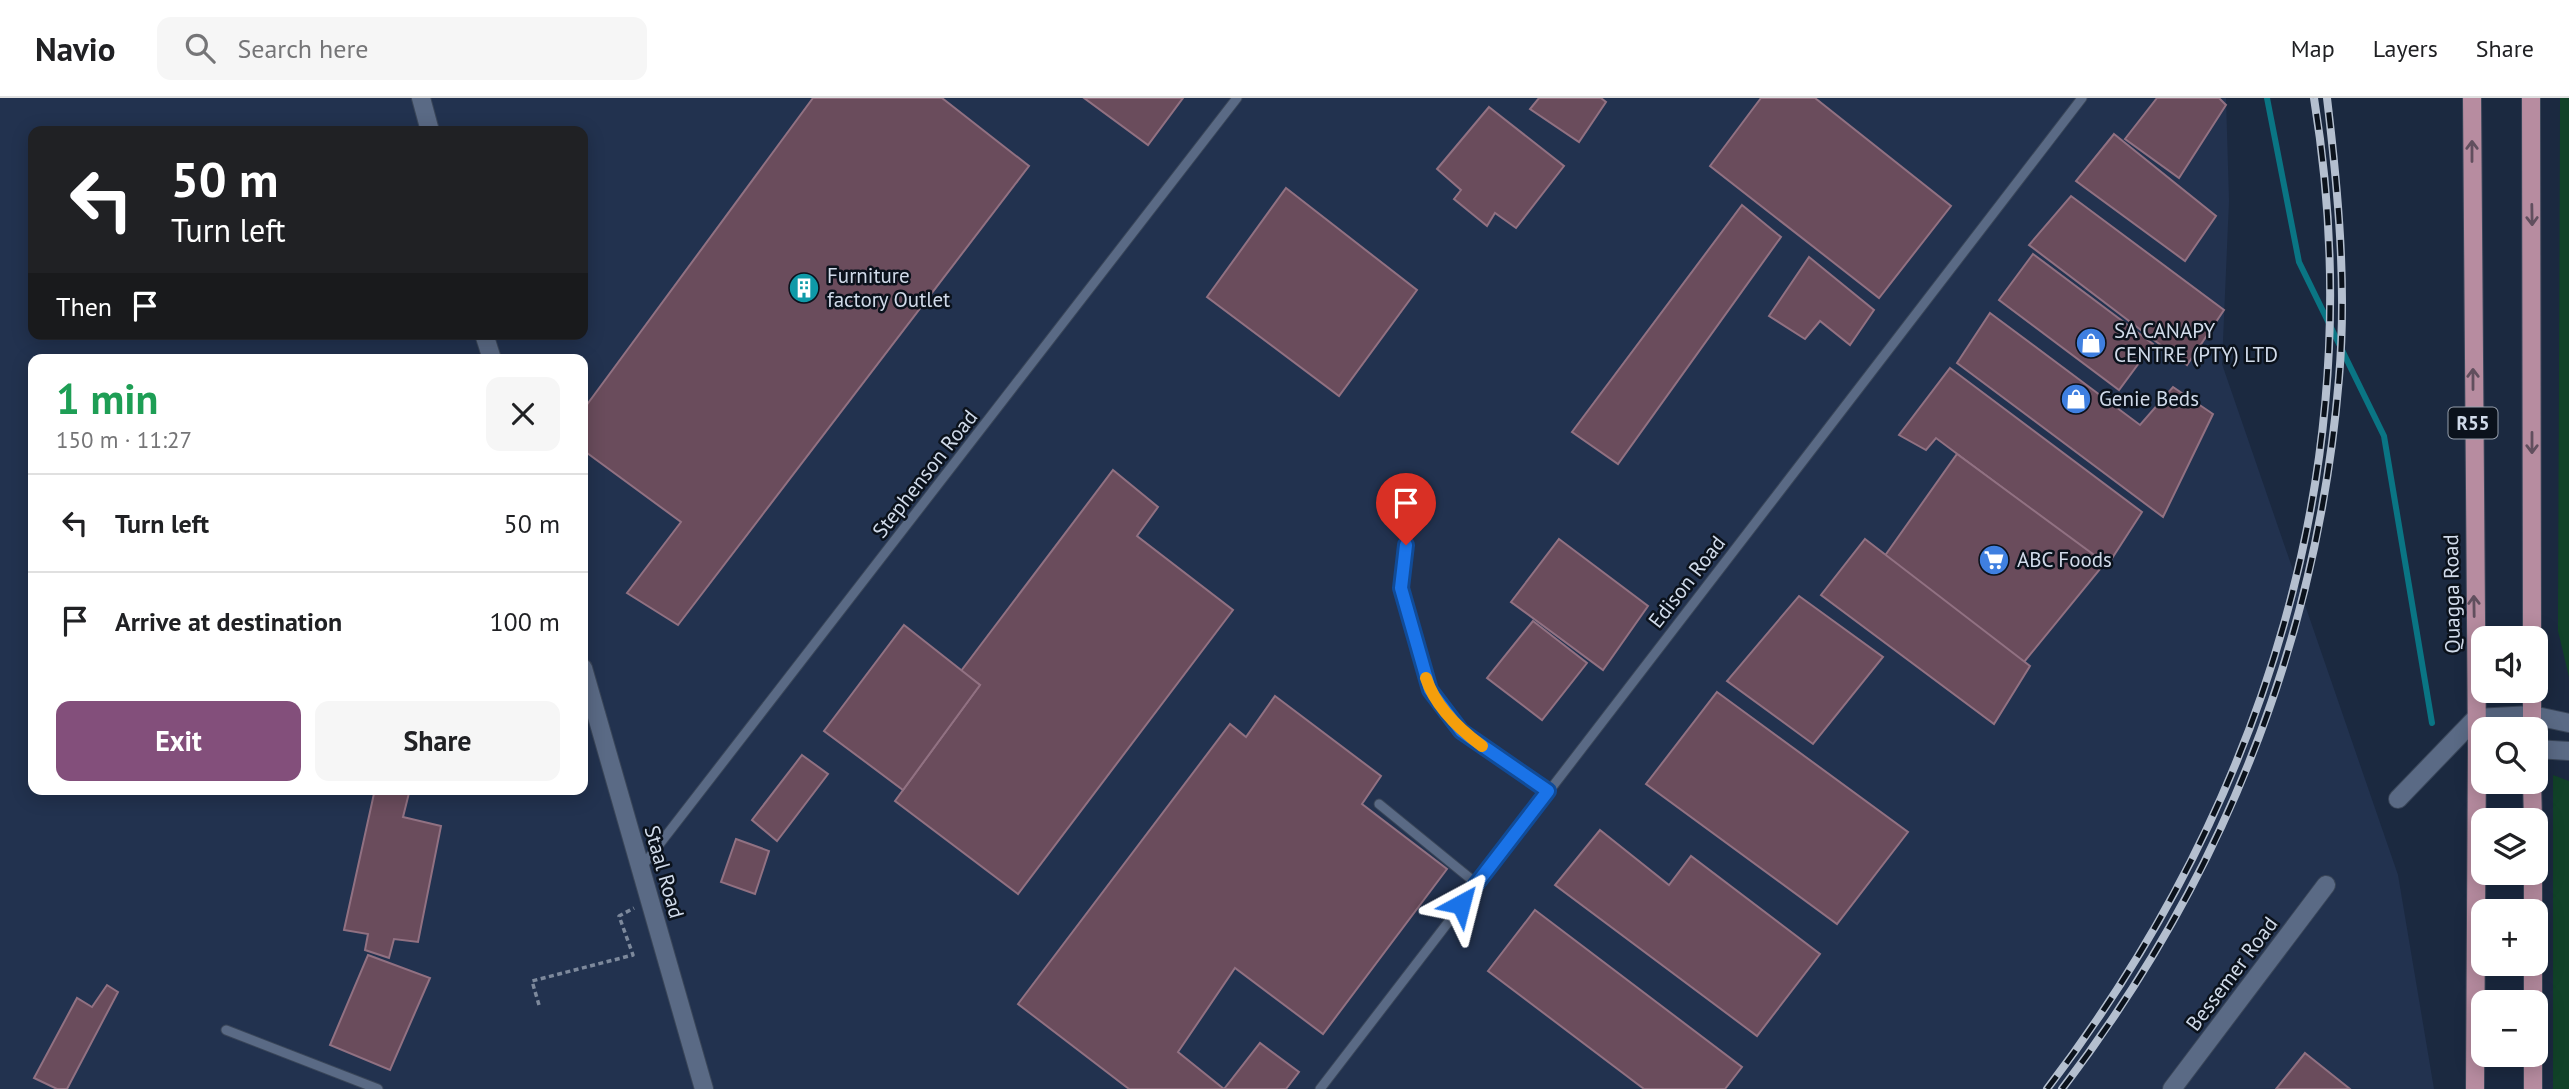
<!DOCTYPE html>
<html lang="en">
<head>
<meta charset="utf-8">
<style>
  body { margin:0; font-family:"PT Sans",sans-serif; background:#f6f6f6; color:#202124; height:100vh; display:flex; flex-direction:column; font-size:26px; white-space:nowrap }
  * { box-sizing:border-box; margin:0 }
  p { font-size:23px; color:#757577 }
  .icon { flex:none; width:38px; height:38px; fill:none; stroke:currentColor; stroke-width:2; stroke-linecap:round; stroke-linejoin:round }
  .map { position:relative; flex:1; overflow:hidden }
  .details { position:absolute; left:28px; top:256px; width:560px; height:441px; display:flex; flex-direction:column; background:#fff; border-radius:14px; box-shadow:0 4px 18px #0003 }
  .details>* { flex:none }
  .guide { position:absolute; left:28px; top:28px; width:560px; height:214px; border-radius:14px; box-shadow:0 4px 18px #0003; background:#202124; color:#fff; overflow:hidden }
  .buttons { position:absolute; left:2471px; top:528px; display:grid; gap:14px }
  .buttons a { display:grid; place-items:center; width:77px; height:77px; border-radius:14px; background:#fff; box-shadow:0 4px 18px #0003; font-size:35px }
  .pin { position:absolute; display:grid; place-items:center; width:60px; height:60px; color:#fff; margin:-72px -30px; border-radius:50% 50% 50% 0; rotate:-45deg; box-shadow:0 0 7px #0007 }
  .pin .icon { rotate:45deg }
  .me { position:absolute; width:77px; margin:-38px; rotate:38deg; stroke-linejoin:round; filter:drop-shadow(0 0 5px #0008) }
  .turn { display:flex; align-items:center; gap:24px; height:147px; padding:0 28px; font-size:32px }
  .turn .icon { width:91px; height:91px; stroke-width:2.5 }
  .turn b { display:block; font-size:49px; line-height:60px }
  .then { display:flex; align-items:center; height:66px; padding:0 28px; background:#0003; gap:14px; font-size:26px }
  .round { display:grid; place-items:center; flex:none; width:74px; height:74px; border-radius:14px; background:#f6f6f6 }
  .head { display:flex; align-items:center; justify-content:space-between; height:119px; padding:0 28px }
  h1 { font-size:42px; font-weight:700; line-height:52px; color:#1e9e55 }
  .cta { display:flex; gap:14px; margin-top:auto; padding:14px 28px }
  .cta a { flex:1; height:80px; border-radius:14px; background:#834f7b; color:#fff; font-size:28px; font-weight:700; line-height:80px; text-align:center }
  .cta a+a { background:#f6f6f6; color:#202124 }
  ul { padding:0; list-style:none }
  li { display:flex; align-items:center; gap:21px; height:98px; padding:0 28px; border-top:2px solid #e0e0e0 }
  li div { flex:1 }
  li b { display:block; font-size:26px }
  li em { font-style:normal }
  header { display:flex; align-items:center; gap:42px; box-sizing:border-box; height:98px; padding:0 35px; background:#fff; border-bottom:2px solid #e0e0e0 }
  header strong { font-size:33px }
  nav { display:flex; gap:38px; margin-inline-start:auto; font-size:24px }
  .search { width:490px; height:63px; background:#f6f6f6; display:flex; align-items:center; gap:18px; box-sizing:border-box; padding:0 24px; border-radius:14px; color:#757577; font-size:26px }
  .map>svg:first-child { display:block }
</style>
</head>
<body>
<header>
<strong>Navio</strong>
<div class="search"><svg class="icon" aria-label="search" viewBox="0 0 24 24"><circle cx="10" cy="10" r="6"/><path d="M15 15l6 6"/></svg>Search here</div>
<nav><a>Map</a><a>Layers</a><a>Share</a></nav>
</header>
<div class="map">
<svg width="2569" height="991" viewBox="0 0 2569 991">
  <rect width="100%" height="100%" fill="#1b2940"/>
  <path fill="#22324f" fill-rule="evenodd" d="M 0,0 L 2226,0 L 2229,103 L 2222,266 L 2398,777 L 2434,991 L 0,991 ZM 33,33 L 583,33 L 583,236 L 33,236 ZM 33,261 L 583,261 L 583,691 L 33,691 Z"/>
  <g fill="#114228">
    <path d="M 2560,0 L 2569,0 L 2569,579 L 2558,533 Z"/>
    <path d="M 2553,677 L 2569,683 L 2569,991 L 2553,991 Z"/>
  </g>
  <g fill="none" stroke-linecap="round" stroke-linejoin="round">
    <path stroke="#0a7584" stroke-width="6" d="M 2267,0 L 2299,164 L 2384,338 L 2432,625"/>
  </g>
  <g fill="#6a4c5c" stroke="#917182" stroke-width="2">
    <path d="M 813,0 L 942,0 L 1029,68 L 678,527 L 627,495 L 681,424 L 583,352 L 583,312 Z"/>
    <path d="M 1084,0 L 1183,0 L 1148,47 Z"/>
    <path d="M 1539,0 L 1601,0 L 1606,4 L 1579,44 L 1530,11 Z"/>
    <path d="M 1761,0 L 1815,0 L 1951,108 L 1879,200 L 1710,68 Z"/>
    <path d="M 2157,0 L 2219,0 L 2226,7 L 2179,80 L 2125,41 Z"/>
    <path d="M 1489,9 L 1564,68 L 1516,130 L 1495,115 L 1487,128 L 1454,101 L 1461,92 L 1437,71 Z"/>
    <path d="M 2114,36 L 2216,118 L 2185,163 L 2076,83 Z"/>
    <path d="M 1286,90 L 1417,192 L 1339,298 L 1207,199 Z"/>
    <path d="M 2071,98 L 2224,212 L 2187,267 L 2029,147 Z"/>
    <path d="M 1742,107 L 1781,139 L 1618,366 L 1572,334 Z"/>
    <path d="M 2033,156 L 2153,246 L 2119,292 L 1999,202 Z"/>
    <path d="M 1809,159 L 1874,212 L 1850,247 L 1820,223 L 1805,241 L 1769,218 Z"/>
    <path d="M 1990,215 L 2140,327 L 2173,289 L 2213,316 L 2163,419 L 1957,265 Z"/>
    <path d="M 1950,270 L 2142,414 L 2107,468 L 1936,340 L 1926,352 L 1899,337 Z"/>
    <path d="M 1957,356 L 2105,465 L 2024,564 L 1884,459 Z"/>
    <path d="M 1113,372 L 1158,409 L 1137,438 L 1233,512 L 1018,796 L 895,703 L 980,587 L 961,573 Z"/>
    <path d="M 1559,441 L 1648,508 L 1603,572 L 1511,504 Z"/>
    <path d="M 1865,441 L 2030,568 L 1994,626 L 1821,497 Z"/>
    <path d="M 1799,498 L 1883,559 L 1813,646 L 1727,583 Z"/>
    <path d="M 1533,523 L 1587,565 L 1542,622 L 1487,580 Z"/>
    <path d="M 904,527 L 980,587 L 903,692 L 824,633 Z"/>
    <path d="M 1717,594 L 1908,734 L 1837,826 L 1646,686 Z"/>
    <path d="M 1275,598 L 1381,678 L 1362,706 L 1447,771 L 1323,936 L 1235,870 L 1178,954 L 1224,991 L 1260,945 L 1299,974 L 1286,991 L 1129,991 L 1018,906 L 1230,626 L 1246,639 Z"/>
    <path d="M 802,657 L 828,676 L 777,743 L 752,722 Z"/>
    <path d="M 375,691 L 410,691 L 403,719 L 441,728 L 418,844 L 394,841 L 389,860 L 365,852 L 368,836 L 344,832 Z"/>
    <path d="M 1600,732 L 1669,787 L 1691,758 L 1820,856 L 1757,938 L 1555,787 Z"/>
    <path d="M 736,741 L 769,753 L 755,796 L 721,784 Z"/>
    <path d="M 1535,812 L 1742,969 L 1725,991 L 1644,991 L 1488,873 Z"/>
    <path d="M 368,857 L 430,880 L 390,972 L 330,947 Z"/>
    <path d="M 107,887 L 118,894 L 67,991 L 57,991 L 34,980 L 77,900 L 92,909 Z"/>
    <path d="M 2305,955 L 2350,991 L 2276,991 Z"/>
  </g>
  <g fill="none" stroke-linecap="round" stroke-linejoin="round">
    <g stroke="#3a4659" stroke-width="11">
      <g id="lane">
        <path d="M 1406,447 L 1401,490 L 1417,554 L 1430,592 L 1461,633 L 1548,693"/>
        <path d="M 1379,706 L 1477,786"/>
        <path d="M 641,770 L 1237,0"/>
        <path d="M 226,932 L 378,991"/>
        <path d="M 1320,991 L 2082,0"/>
      </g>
    </g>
    <g stroke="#3a4659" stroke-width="20">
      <g id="street">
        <path d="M 421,0 L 430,33"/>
        <path d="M 484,236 L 492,261"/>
        <path d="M 583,570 L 704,991"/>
        <path d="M 2536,651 L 2569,653"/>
        <path d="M 2398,701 L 2476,620 L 2532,617 L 2569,625"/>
        <path d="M 2172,991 L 2326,787"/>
      </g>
    </g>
    <g stroke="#3a4659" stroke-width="20">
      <g id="primary">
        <path d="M 2472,0 L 2477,650 L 2475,991"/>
        <path d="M 2531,0 L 2532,541"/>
        <path d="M 2532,593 L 2532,632"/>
        <path d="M 2532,684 L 2533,723"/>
        <path d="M 2533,775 L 2533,814"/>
        <path d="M 2533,905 L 2533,866"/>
        <path d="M 2533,991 L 2533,957"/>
      </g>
    </g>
    <path stroke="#7d899c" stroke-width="3.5" stroke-dasharray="5 3.5" stroke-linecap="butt" d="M 539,907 L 532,883 L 633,857 L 619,818 L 634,810"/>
    <use href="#lane" stroke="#5a6a85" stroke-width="9"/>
    <use href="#street" stroke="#5a6a85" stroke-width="18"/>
    <use href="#primary" stroke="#b78ca0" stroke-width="18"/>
    <g stroke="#b4bfcf" stroke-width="8">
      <g id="rail">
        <path d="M 2047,991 C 2266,704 2373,361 2314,0"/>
        <path d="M 2062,991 C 2223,780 2317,545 2339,280 C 2347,188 2338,92 2327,0"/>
      </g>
    </g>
    <use href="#rail" stroke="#0b121c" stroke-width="5" stroke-dasharray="16" stroke-linecap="butt"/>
  </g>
  <defs><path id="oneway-shaft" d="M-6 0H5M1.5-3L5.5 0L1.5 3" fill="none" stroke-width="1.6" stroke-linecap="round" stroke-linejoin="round" transform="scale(1.75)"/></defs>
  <g stroke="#614f5e">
    <use href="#oneway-shaft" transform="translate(2472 53) rotate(-90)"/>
    <use href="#oneway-shaft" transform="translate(2532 117) rotate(89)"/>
    <use href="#oneway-shaft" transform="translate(2473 281) rotate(-90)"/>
    <use href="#oneway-shaft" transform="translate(2532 345) rotate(90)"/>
    <use href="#oneway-shaft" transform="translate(2474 508) rotate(-91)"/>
  </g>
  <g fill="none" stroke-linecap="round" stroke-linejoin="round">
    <g stroke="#114b97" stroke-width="18">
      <path id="route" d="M 1406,447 L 1401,490 L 1430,592 L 1461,633 L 1548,693 L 1461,806"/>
    </g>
    <use href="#route" stroke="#1a73e8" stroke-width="12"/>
    <path stroke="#f59e0b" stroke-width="12" d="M 1426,580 C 1435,608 1459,631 1482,648"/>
  </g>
  <defs>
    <g id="building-disc" transform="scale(1.575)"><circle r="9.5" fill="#0f9aa8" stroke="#0b121c"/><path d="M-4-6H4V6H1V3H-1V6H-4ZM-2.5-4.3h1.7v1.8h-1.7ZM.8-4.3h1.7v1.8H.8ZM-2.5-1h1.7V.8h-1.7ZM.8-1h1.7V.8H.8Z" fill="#fff"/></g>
    <g id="shop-disc" transform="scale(1.575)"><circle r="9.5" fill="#3f7fe0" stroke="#0b121c"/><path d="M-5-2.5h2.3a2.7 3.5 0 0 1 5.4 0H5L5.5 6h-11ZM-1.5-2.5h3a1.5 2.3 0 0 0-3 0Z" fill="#fff"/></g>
    <g id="supermarket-disc" transform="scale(1.575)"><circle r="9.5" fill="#3f7fe0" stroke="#0b121c"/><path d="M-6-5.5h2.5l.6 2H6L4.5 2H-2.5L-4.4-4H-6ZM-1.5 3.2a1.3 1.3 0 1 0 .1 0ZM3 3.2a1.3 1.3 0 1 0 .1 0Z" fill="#fff"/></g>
  </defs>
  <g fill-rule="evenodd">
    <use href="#building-disc" x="804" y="190"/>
    <use href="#shop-disc" x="2091" y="245"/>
    <use href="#shop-disc" x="2076" y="301"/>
    <use href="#supermarket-disc" x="1994" y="462"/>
  </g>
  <g text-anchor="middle" stroke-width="5" stroke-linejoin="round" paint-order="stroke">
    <rect fill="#0b121c" stroke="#969fac" stroke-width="2" x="2448.5" y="309.5" width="49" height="31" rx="5"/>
    <g font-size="19" font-weight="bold" fill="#d1dbea">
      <text x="2473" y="332">R55</text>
    </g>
    <g font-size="21" fill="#d1dbea" stroke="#0b121c" text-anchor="start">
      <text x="827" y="185">Furniture<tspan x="827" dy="24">factory Outlet</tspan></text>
      <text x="2114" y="240">SA CANAPY<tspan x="2114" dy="24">CENTRE (PTY) LTD</tspan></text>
      <text x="2099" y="308">Genie Beds</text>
      <text x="2017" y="469">ABC Foods</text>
    </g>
    <g font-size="21" fill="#d1dbea" stroke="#0b121c">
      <text transform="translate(925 376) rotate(-52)" y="7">Stephenson Road</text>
      <text transform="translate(1687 484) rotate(-52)" y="7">Edison Road</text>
      <text transform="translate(2452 496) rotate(-91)" y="7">Quagga Road</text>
      <text transform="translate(664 774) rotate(74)" y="7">Staal Road</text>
      <text transform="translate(2232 876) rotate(-53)" y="7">Bessemer Road</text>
    </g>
  </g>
</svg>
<div class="buttons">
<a><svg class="icon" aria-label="sound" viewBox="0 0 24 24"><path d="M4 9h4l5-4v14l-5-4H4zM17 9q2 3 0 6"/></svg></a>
<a><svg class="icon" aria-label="search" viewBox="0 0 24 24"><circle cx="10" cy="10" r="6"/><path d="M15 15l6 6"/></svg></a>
<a><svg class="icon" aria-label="layers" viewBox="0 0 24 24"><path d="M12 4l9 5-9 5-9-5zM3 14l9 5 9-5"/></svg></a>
<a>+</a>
<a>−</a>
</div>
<div class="pin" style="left:1406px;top:447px;background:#d93025"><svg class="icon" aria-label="arrive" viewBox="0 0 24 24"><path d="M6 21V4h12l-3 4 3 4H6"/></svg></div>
<svg class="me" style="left:1461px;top:806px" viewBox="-20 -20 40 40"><path d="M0-17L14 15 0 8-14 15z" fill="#1a73e8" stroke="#fff" stroke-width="4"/></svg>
<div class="guide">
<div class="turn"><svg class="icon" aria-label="left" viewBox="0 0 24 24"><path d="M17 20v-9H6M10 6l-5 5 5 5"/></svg><div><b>50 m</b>Turn left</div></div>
<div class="then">Then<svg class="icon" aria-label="arrive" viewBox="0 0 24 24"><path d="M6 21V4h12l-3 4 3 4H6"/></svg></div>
</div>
<section class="details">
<div class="head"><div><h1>1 min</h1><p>150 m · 11:27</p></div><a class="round"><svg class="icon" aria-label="close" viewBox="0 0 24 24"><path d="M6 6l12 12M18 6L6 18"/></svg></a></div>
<ul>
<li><svg class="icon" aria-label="left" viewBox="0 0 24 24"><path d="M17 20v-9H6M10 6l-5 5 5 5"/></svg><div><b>Turn left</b></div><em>50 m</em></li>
<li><svg class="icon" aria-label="arrive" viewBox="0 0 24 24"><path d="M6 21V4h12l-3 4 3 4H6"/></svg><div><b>Arrive at destination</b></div><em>100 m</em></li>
</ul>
<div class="cta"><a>Exit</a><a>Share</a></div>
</section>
</div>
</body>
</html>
